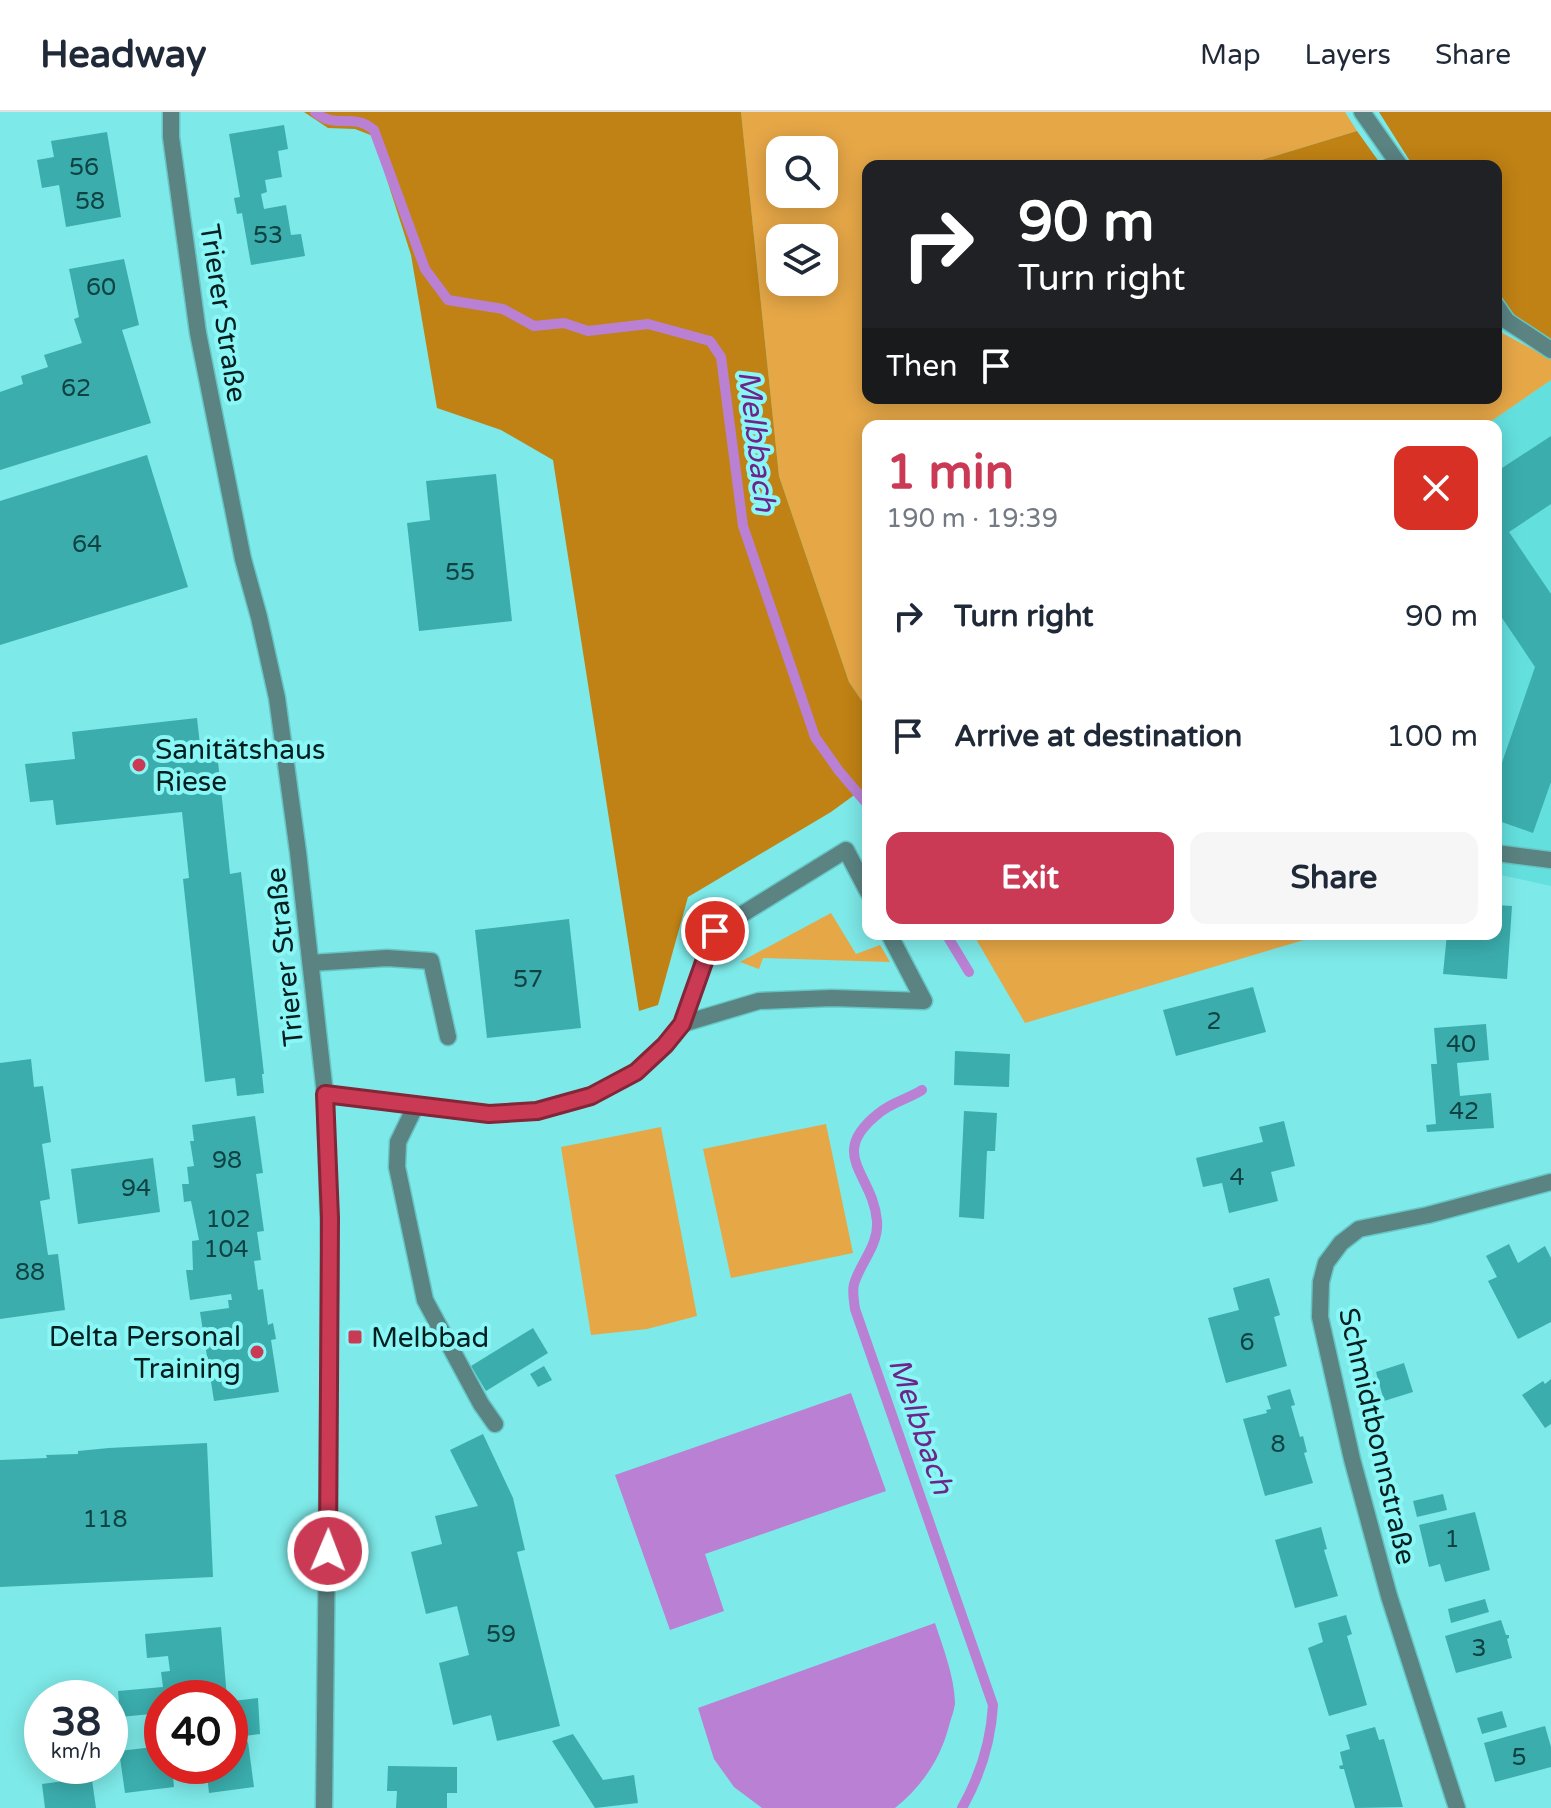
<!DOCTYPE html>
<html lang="en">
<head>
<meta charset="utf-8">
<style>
  body { margin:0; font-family:"Varela Round",sans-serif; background:#f6f6f7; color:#1f2937; height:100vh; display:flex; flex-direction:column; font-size:30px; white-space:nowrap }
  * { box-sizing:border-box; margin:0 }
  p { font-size:26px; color:#747a83 }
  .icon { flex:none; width:44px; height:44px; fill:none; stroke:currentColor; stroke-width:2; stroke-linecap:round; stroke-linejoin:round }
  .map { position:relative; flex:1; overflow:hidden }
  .details { position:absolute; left:862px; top:308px; width:640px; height:520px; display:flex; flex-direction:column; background:#fff; border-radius:16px; box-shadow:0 4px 20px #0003 }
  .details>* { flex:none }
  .hud { position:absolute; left:862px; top:48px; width:640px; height:244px; border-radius:16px; box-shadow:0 4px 20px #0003; background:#202124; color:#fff; overflow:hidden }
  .controls { position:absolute; left:766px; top:24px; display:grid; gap:16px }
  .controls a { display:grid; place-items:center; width:72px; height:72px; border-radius:16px; background:#fff; box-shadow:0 4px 20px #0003; font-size:40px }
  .speed { position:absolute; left:24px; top:1568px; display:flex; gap:16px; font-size:40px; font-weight:700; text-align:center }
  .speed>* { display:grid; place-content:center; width:104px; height:104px; border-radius:50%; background:#fff; box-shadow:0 4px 20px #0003; line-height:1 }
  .speed small { font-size:20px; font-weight:400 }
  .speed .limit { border:12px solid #d22; background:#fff; color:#111 }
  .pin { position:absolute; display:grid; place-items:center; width:68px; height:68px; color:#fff; margin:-34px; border:4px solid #fff; border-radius:50%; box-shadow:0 2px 8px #0007 }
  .me { position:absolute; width:88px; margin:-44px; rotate:1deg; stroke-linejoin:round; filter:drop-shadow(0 0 6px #0008) }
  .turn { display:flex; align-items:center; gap:28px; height:168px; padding:0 24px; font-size:36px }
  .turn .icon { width:104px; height:104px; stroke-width:2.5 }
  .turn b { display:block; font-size:56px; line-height:68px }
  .then { display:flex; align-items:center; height:76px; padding:0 24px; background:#0003; gap:16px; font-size:30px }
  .round { display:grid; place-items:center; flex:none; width:84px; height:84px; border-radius:16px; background:#f6f6f7 }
  .headline { display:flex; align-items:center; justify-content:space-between; height:136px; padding:0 24px }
  h1 { font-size:48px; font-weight:700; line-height:60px; color:#ca3a55 }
  .primary-button { display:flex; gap:16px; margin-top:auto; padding:16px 24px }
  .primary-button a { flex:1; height:92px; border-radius:16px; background:#ca3a55; color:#fff; font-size:32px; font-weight:700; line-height:92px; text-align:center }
  .primary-button a+a { background:#f6f6f7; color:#1f2937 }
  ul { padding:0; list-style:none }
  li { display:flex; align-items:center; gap:24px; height:120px; padding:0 24px }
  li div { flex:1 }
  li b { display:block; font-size:30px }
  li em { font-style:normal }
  header { display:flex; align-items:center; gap:48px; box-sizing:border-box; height:112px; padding:0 40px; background:#fff; border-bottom:2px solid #e0e1e3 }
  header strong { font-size:38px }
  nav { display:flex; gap:44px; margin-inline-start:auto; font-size:28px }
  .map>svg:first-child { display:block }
</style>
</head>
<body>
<header>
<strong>Headway</strong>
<nav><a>Map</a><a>Layers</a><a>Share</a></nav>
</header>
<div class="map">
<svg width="1551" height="1696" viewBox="0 0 1551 1696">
  <rect width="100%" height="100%" fill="#7de9e8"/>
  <path fill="#63dfde" d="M 1551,268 L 1551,774 L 1496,762 L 1496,314 L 1484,314 Z"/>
  <g fill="#e6a747" fill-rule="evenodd">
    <path d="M 741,0 L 1345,0 L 1357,19 L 1242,54 L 868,54 L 868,286 L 1496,286 L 1496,213 L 1502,221 L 1551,247 L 1551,268 L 1484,314 L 868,314 L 868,598 L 849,570 L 779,364 ZM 780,38 L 824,38 L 824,82 L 780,82 ZM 780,126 L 824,126 L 824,170 L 780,170 Z"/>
    <path d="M 831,801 L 856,842 L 880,833 L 890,850 L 763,846 L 759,857 L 740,850 Z"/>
    <path d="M 973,822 L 1303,822 L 1304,828 L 1025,911 Z"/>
    <path d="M 826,1012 L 853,1141 L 731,1166 L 703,1037 Z"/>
    <path d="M 661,1015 L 697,1204 L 647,1217 L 591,1223 L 561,1035 Z"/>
  </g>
  <g fill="#c08214">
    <path d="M 304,0 L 741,0 L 779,364 L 849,570 L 868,598 L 868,673 L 831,700 L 688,785 L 658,893 L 639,899 L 553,348 L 501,318 L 437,296 L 411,143 L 373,24 L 355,17 L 328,16 Z"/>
    <path d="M 1379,0 L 1551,0 L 1551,235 L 1517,207 L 1496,177 L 1496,54 L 1413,54 Z"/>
    <path d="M 1357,19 L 1382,54 L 1242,54 Z"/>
  </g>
  <g fill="#b980d3">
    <path d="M 851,1281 L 886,1379 L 705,1442 L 724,1499 L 670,1518 L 615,1363 Z"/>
    <path d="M 935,1511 C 943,1536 954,1563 955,1590 C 955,1597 951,1606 949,1614 C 940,1648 922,1674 895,1696 L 762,1696 L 734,1675 L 714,1647 L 698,1596 Z"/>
  </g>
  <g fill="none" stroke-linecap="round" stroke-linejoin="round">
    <g stroke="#b980d3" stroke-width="10">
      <path d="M 315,0 C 335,18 353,0 374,18 L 425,157 L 448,188 L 503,197 L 534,214 L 564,211 L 588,219 L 648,212 L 710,229 L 721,245 L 743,414 L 815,625 L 839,659 L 868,693"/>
      <path d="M 946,822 L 969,860"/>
      <path d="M 922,978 C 908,987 892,990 879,1001 C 826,1043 873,1061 877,1109 C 879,1133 860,1151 854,1172 C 852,1180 854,1189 855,1197 L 993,1593 C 991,1629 980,1664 962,1696"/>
    </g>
  </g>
  <g fill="#3badad">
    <path d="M 284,13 L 288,37 L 278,39 L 282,65 L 265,68 L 267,80 L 261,82 L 264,97 L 286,93 L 291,123 L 301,122 L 305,144 L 251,153 L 242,101 L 237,102 L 234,86 L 240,85 L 229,22 Z"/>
    <path d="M 107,20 L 121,105 L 66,115 L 59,73 L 42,76 L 37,48 L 54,45 L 51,29 Z"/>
    <path d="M 124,147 L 139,213 L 122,218 L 151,311 L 0,358 L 0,280 L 23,272 L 21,264 L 48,255 L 44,243 L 82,231 L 74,207 L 79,205 L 69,157 Z"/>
    <path d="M 1551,324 L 1551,392 L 1509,420 L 1551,482 L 1551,670 L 1533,721 L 1496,708 L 1496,668 L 1535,555 L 1496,497 L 1496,360 Z"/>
    <path d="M 147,343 L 188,475 L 0,533 L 0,389 Z"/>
    <path d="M 496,362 L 512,509 L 419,519 L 407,411 L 430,408 L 426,369 Z"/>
    <path d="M 197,606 L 200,633 L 216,631 L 230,762 L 241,760 L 264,962 L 262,962 L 264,981 L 237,984 L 235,966 L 205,970 L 183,767 L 189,766 L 182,700 L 56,713 L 53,688 L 30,690 L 25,652 L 75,647 L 72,620 Z"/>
    <path d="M 1496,793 L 1512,794 L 1507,867 L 1443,862 L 1447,822 L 1496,822 Z"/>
    <path d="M 569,807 L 581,916 L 487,926 L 475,818 Z"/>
    <path d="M 1253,875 L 1266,920 L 1176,944 L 1163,898 Z"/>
    <path d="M 1486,912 L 1489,948 L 1457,951 L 1460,984 L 1491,981 L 1494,1016 L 1427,1020 L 1426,1013 L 1436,1012 L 1431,952 L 1437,952 L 1434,916 Z"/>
    <path d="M 955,939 L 1010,942 L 1009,975 L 954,973 Z"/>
    <path d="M 31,947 L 34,975 L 43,974 L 51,1030 L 42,1032 L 50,1087 L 40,1089 L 48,1143 L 58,1142 L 65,1198 L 0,1207 L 0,951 Z"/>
    <path d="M 964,999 L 997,1001 L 995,1039 L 987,1039 L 984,1107 L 959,1105 Z"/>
    <path d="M 255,1004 L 263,1061 L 256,1062 L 264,1119 L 257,1120 L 261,1148 L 254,1149 L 258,1178 L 263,1177 L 268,1213 L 273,1211 L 276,1227 L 271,1228 L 279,1280 L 214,1289 L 200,1200 L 229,1196 L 228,1188 L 232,1188 L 231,1182 L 190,1188 L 186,1158 L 193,1158 L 192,1129 L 199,1128 L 191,1089 L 184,1090 L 182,1072 L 189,1072 L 187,1055 L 194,1054 L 190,1029 L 194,1029 L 192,1013 Z"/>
    <path d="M 1284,1009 L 1295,1054 L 1271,1060 L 1278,1089 L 1229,1101 L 1222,1071 L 1203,1075 L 1196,1046 L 1263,1030 L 1259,1015 Z"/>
    <path d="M 153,1046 L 160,1100 L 78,1112 L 71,1057 Z"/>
    <path d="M 1509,1132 L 1518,1151 L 1545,1134 L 1551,1146 L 1551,1210 L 1518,1227 L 1488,1169 L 1497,1165 L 1486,1144 Z"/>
    <path d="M 1269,1166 L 1280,1203 L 1274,1205 L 1287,1254 L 1226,1271 L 1208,1206 L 1239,1198 L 1233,1176 Z"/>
    <path d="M 533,1216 L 548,1241 L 486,1279 L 471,1254 Z"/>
    <path d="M 1404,1251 L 1413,1280 L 1384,1289 L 1376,1260 Z"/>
    <path d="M 544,1254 L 552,1268 L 538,1275 L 530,1262 Z"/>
    <path d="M 1551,1267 L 1551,1312 L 1545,1316 L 1522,1283 L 1543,1269 L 1545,1272 Z"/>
    <path d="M 1290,1277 L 1295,1293 L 1291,1294 L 1300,1325 L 1303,1324 L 1307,1340 L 1304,1341 L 1313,1371 L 1265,1384 L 1243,1307 L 1267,1301 L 1266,1298 L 1271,1297 L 1267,1284 Z"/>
    <path d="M 483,1322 L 513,1386 L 525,1438 L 517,1440 L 560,1614 L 497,1629 L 491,1603 L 453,1613 L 439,1551 L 469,1543 L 457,1494 L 426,1502 L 411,1440 L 442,1432 L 435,1404 L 478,1394 L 450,1338 Z"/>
    <path d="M 207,1331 L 213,1465 L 0,1475 L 0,1348 L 47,1346 L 46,1343 L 78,1342 L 78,1339 L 109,1336 Z"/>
    <path d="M 1443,1382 L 1447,1398 L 1417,1405 L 1413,1389 Z"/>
    <path d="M 1475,1400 L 1490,1458 L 1445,1470 L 1440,1452 L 1429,1455 L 1419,1413 Z"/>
    <path d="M 1321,1415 L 1327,1437 L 1324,1438 L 1338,1484 L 1295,1496 L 1275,1428 Z"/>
    <path d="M 1485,1487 L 1489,1500 L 1451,1511 L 1448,1497 Z"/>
    <path d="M 1346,1503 L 1352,1522 L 1347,1524 L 1367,1593 L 1329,1604 L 1308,1536 L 1323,1530 L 1318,1511 Z"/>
    <path d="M 1501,1508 L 1506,1523 L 1509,1523 L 1509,1526 L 1507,1527 L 1512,1546 L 1456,1561 L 1445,1524 Z"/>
    <path d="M 221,1515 L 227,1586 L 162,1586 L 162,1601 L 120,1605 L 118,1579 L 163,1575 L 161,1560 L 170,1559 L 168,1544 L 147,1546 L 145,1522 Z"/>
    <path d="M 258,1586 L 260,1622 L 230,1626 L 230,1594 L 233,1594 L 233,1589 Z"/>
    <path d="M 1502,1599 L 1507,1615 L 1482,1622 L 1477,1606 Z"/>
    <path d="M 1545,1614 L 1551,1635 L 1551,1655 L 1495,1670 L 1484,1631 Z"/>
    <path d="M 1375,1615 L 1379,1628 L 1384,1627 L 1403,1695 L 1355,1696 L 1344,1657 L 1340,1657 L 1339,1654 L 1343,1653 L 1340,1640 L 1350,1637 L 1346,1623 Z"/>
    <path d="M 573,1622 L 603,1668 L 634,1663 L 638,1691 L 595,1696 L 552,1629 Z"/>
    <path d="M 248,1630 L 254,1675 L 209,1681 L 206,1654 L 230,1654 L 230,1633 Z"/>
    <path d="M 162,1634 L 162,1654 L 172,1654 L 174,1675 L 125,1681 L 119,1639 Z"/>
    <path d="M 62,1654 L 90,1654 L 96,1696 L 45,1696 L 42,1672 L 64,1669 Z"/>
    <path d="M 388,1654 L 457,1655 L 457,1681 L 447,1681 L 447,1696 L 396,1696 L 397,1679 L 387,1679 Z"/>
  </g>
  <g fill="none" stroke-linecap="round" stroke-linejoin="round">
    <g stroke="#66c5c4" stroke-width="19">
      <g id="service">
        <path d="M 1362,0 L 1400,54"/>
        <path d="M 1496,193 L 1507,209 L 1551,238"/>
        <path d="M 1496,741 L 1551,748"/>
        <path d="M 311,851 L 387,846 L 431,849 L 448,925"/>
        <path d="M 682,912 L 759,889 L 832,886 L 924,889 L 889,822"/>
        <path d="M 325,982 L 489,1002 L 537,999 L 591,984 L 636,960 L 665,933 L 682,912 L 715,819 L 846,738 L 868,780"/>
        <path d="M 416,993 L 398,1030 L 397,1055 L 425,1188 L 481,1292 L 495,1312"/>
      </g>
    </g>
    <g stroke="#66c5c4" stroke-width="19">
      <path id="minor" d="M 1457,1696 L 1389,1484 L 1352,1347 L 1320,1205 L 1321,1170 L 1326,1151 L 1341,1131 L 1359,1117 L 1428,1103 L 1551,1070"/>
    </g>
    <g stroke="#66c5c4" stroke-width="19">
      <path id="tertiary" d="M 171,0 L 171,25 L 198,221 L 243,447 L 259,505 L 277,586 L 298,740 L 325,982 L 330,1155 L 324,1696"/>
    </g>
    <use href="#service" stroke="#5a8382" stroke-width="16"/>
    <use href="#minor" stroke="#5a8382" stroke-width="16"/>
    <use href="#tertiary" stroke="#5a8382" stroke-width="16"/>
  </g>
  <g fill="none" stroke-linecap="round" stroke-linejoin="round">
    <g stroke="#832637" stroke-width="20">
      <path id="route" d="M 328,1439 L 330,1106 L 325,982 L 489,1002 L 537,999 L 591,984 L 636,960 L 665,933 L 682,912 L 715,819"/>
    </g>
    <use href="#route" stroke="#ca3a55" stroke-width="14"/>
  </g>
  <g fill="#ca3a55" stroke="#8af6f5" stroke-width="3">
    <circle cx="139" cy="653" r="8"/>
    <rect x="347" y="1217" width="16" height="16" rx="4"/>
    <circle cx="257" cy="1240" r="8"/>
  </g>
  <g text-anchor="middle" stroke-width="8" stroke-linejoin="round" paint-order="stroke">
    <g font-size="24" fill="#0f4242">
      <text x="84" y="63">56</text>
      <text x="90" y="97">58</text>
      <text x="268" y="131">53</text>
      <text x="101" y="183">60</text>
      <text x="76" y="284">62</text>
      <text x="87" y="440">64</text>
      <text x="460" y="468">55</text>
      <text x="528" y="875">57</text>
      <text x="1214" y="917">2</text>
      <text x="1461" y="940">40</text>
      <text x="1464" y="1007">42</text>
      <text x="227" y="1056">98</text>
      <text x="1237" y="1073">4</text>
      <text x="136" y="1084">94</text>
      <text x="228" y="1115">102</text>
      <text x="226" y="1145">104</text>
      <text x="30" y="1168">88</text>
      <text x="1247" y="1238">6</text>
      <text x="1278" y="1340">8</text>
      <text x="105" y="1415">118</text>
      <text x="1452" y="1435">1</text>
      <text x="501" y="1530">59</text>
      <text x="1479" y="1544">3</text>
      <text x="1519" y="1653">5</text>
    </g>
    <g font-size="28" fill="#001f1f" stroke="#8af6f5">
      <text transform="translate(224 201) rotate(81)" y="10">Trierer Straße</text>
      <text transform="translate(284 845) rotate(-96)" y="10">Trierer Straße</text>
      <text transform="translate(1378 1324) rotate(77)" y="10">Schmidtbonnstraße</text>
    </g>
    <g font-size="28" fill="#001f1f" stroke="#8af6f5" text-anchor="start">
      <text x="155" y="647">Sanitätshaus<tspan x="155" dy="32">Riese</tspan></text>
      <text x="241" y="1234" text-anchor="end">Delta Personal<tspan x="241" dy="32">Training</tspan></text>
      <text x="371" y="1235">Melbbad</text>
    </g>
    <g font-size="30" font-style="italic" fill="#6d2589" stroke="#8af6f5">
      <text transform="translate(757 329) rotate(83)" y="10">Melbbach</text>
      <text transform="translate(921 1314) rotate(71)" y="10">Melbbach</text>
    </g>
  </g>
</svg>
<div class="controls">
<a><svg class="icon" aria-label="search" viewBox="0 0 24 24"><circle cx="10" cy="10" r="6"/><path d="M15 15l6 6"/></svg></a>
<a><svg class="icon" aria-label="layers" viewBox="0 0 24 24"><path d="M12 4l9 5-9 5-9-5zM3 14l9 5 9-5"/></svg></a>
</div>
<div class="speed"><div>38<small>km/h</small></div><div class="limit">40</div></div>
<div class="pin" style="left:715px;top:819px;background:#d93025"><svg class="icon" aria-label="arrive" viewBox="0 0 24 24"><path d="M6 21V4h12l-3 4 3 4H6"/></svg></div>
<svg class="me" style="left:328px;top:1439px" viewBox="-20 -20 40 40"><circle r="17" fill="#ca3a55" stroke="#fff" stroke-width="3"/><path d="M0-11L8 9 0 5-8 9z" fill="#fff"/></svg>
<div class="hud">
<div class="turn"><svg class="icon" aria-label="right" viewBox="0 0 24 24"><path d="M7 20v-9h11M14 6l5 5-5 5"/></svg><div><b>90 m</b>Turn right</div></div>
<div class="then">Then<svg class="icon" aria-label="arrive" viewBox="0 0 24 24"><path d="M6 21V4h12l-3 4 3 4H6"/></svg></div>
</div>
<section class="details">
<div class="headline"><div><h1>1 min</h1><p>190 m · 19:39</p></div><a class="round" style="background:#d93025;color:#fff"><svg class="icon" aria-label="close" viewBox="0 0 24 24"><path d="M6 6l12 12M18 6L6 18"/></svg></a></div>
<ul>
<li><svg class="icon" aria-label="right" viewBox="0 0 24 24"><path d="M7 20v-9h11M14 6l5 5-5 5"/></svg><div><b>Turn right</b></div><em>90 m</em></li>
<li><svg class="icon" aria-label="arrive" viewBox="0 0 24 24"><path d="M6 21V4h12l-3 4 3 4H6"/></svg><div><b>Arrive at destination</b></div><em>100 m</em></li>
</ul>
<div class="primary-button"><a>Exit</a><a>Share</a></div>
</section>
</div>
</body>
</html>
